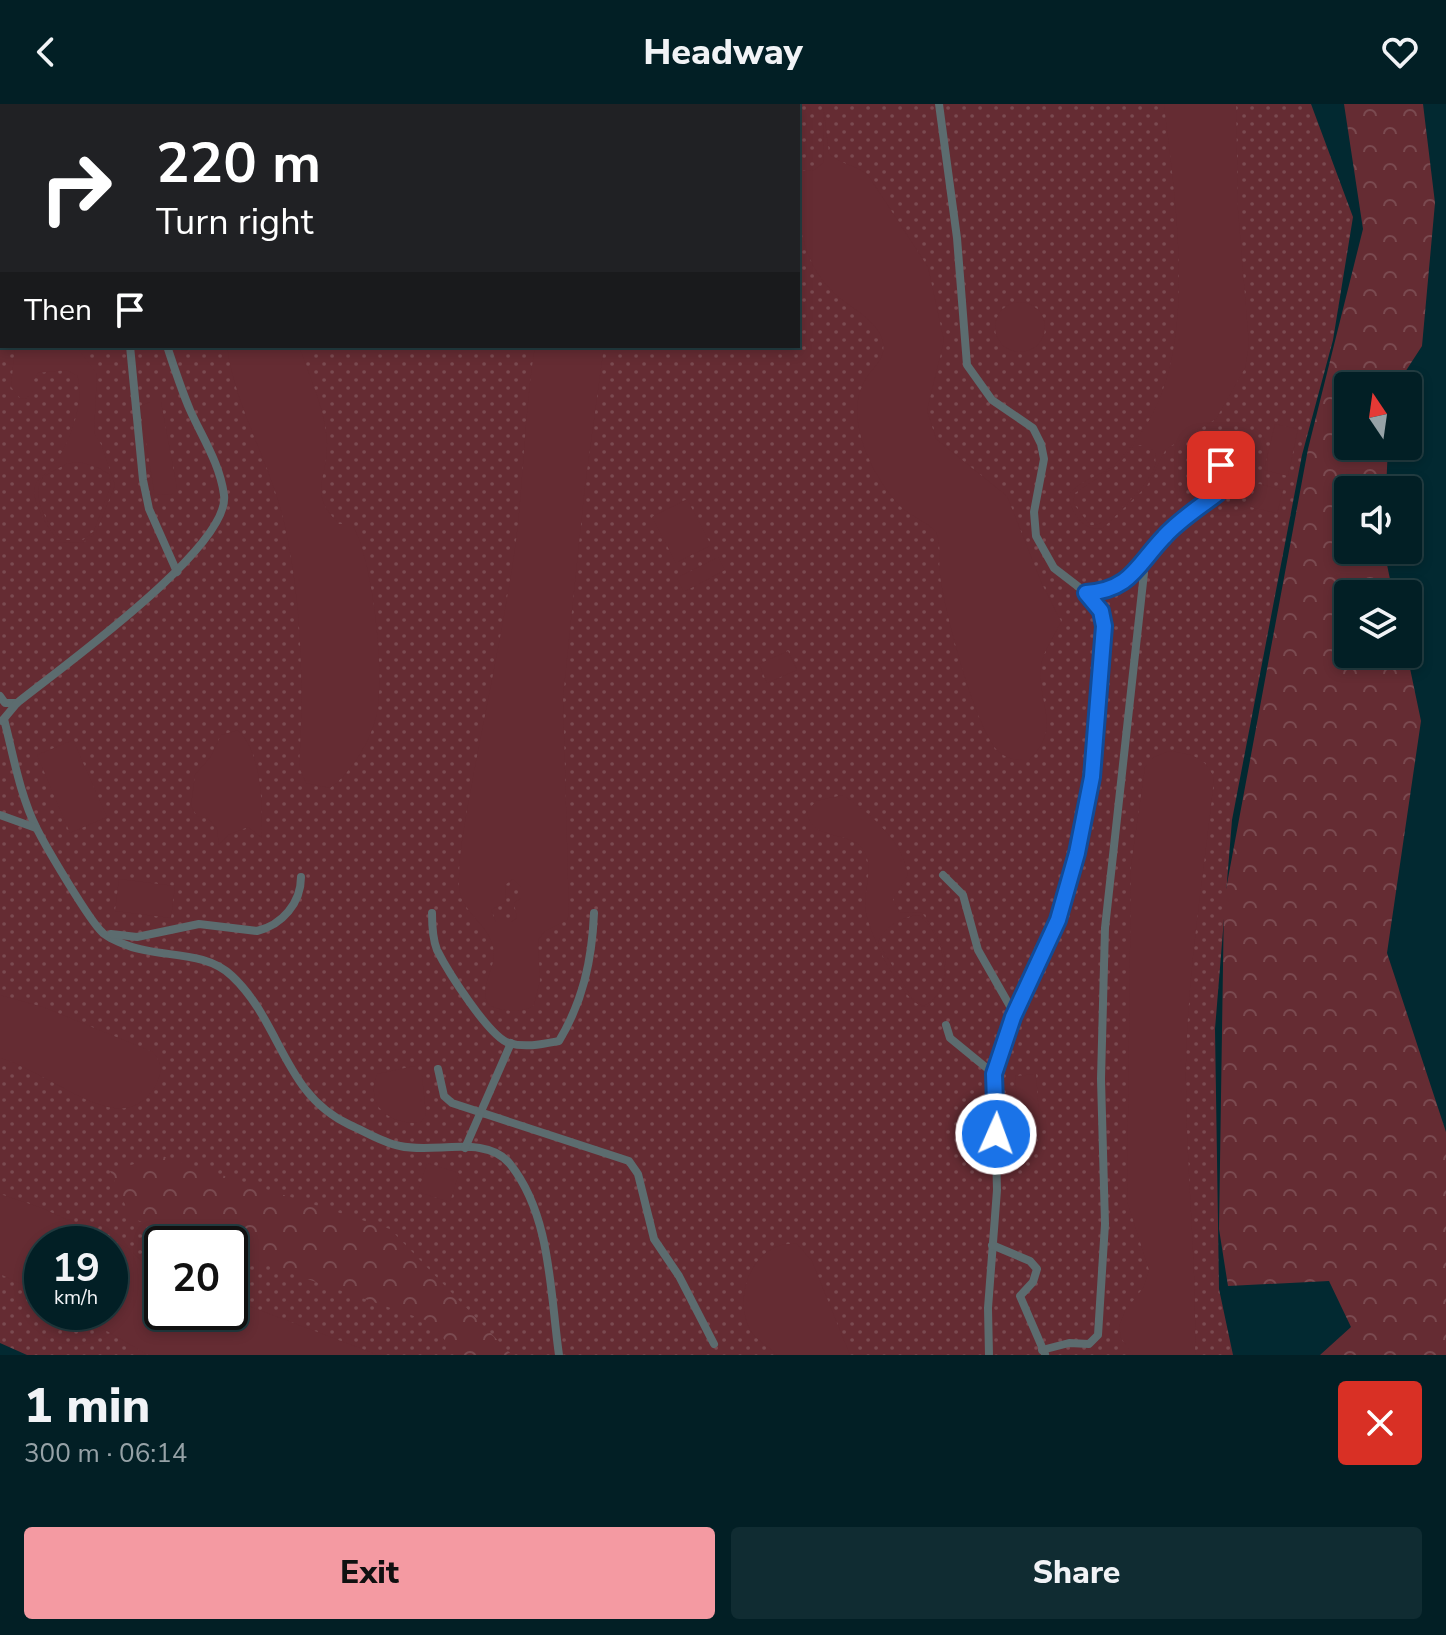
<!DOCTYPE html>
<html lang="en">
<head>
<meta charset="utf-8">
<style>
  body { margin:0; font-family:"Nunito Sans",sans-serif; background:#102c32; color:#f1f3f6; height:100vh; display:flex; flex-direction:column; font-size:30px; white-space:nowrap }
  * { box-sizing:border-box; margin:0 }
  p { font-size:26px; color:#96a2a7 }
  .icon { flex:none; width:44px; height:44px; fill:none; stroke:currentColor; stroke-width:2; stroke-linecap:round; stroke-linejoin:round }
  .map { position:relative; height:1251px; overflow:hidden }
  .details { display:flex; flex-direction:column; background:#021f25; flex:1 }
  .details>* { flex:none }
  .hud { position:absolute; left:0px; top:0px; width:800px; height:244px; box-shadow:0 4px 12px #0003,0 0 0 2px #233d42; background:#202124; color:#fff; overflow:hidden }
  .needle { width:52px; rotate:347deg }
  .buttons { position:absolute; left:1334px; top:268px; display:grid; gap:16px }
  .buttons a { display:grid; place-items:center; width:88px; height:88px; border-radius:8px; background:#021f25; box-shadow:0 4px 12px #0003,0 0 0 2px #233d42; font-size:40px }
  .speed { position:absolute; left:24px; top:1122px; display:flex; gap:16px; font-size:40px; font-weight:700; text-align:center }
  .speed>* { display:grid; place-content:center; width:104px; height:104px; border-radius:50%; background:#021f25; box-shadow:0 4px 12px #0003,0 0 0 2px #233d42; line-height:1 }
  .speed small { font-size:20px; font-weight:400 }
  .speed .limit { border:4px solid #111; border-radius:12px; background:#fff; color:#111 }
  .pin { position:absolute; display:grid; place-items:center; width:68px; height:68px; color:#fff; margin:-34px; border-radius:16px; box-shadow:0 4px 12px #0006 }
  .me { position:absolute; width:88px; margin:-44px; rotate:2deg; stroke-linejoin:round; filter:drop-shadow(0 0 6px #0008) }
  .turn { display:flex; align-items:center; gap:28px; height:168px; padding:0 24px; font-size:36px }
  .turn .icon { width:104px; height:104px; stroke-width:2.5 }
  .turn b { display:block; font-size:56px; line-height:68px }
  .then { display:flex; align-items:center; height:76px; padding:0 24px; background:#0003; gap:16px; font-size:30px }
  .round { display:grid; place-items:center; flex:none; width:84px; height:84px; border-radius:8px; background:#102c32 }
  .overview { display:flex; align-items:center; justify-content:space-between; height:136px; padding:0 24px }
  h1 { font-size:48px; font-weight:800; line-height:60px }
  .button { display:flex; gap:16px; margin-top:auto; padding:16px 24px }
  .button a { flex:1; height:92px; border-radius:8px; background:#f49aa2; color:#111; font-size:32px; font-weight:800; line-height:92px; text-align:center }
  .button a+a { background:#102c32; color:#f1f3f6 }
  header { display:flex; justify-content:space-between; align-items:center; height:104px; padding:0 24px; background:#021f25; font-size:36px; font-weight:800 }
  .map>svg:first-child { display:block }
</style>
</head>
<body>
<header><svg class="icon" aria-label="back" viewBox="0 0 24 24"><path d="M15 5l-7 7 7 7"/></svg>Headway<svg class="icon" aria-label="heart" viewBox="0 0 24 24"><path d="M12 20l-8-8c-3-5 5-10 8-4 3-6 11-1 8 4z"/></svg></header>
<div class="map">
<svg width="1446" height="1251" viewBox="0 0 1446 1251">
  <defs>
    <pattern id="grass-dots" width="8" height="8" patternUnits="userSpaceOnUse" patternTransform="scale(2)"><rect width="8" height="8" fill="#652c33"/><path d="M2 2h.1M6 6h.1" fill="none" stroke="#7a4a50" stroke-width="1.8" stroke-linecap="round"/></pattern>
    <pattern id="forest-crowns" width="20" height="18" patternUnits="userSpaceOnUse" patternTransform="scale(2)"><rect width="20" height="18" fill="#652c33"/><path d="M2 6a3 3 0 1 1 6 0M12 15a3 3 0 1 1 6 0" fill="none" stroke="#7a4a50"/></pattern>
  </defs>
  <rect width="100%" height="100%" fill="#022931"/>
  <path fill="url(#grass-dots)" fill-rule="evenodd" d="M 0,0 L 1311,0 L 1353,113 L 1333,236 L 1302,351 L 1232,716 L 1215,925 L 1219,1185 L 1233,1251 L 27,1251 L 0,1239 ZM 2,2 L 798,2 L 798,242 L 2,242 ZM 42,1140 L 110,1140 L 110,1208 L 42,1208 ZM 162,1140 L 230,1140 L 230,1208 L 162,1208 Z"/>
  <g fill="url(#forest-crowns)">
    <path d="M 1344,0 L 1423,0 L 1435,99 L 1422,242 L 1396,282 L 1348,282 L 1348,342 L 1388,342 L 1386,386 L 1348,386 L 1348,446 L 1384,446 L 1393,490 L 1348,490 L 1348,550 L 1407,550 L 1421,617 L 1387,849 L 1446,1028 L 1446,1251 L 1320,1251 L 1351,1223 L 1329,1177 L 1228,1182 L 1219,1125 L 1224,796 L 1308,345 L 1363,125 Z"/>
    <path d="M 162,1052 L 390,1125 L 512,1251 L 458,1251 L 428,1217 L 230,1148 L 230,1140 L 206,1140 L 131,1114 L 110,1067 Z"/>
  </g>
  <g fill="#652c33" fill-rule="evenodd">
    <path d="M 823,0 L 829,50 C 840,60 856,61 868,71 L 928,163 L 944,237 L 927,306 L 936,335 L 1007,392 L 1042,480 L 1061,517 C 1055,532 1043,546 1041,562 C 1037,601 1063,623 1029,656 C 1018,656 1008,656 999,648 C 976,628 944,505 940,471 C 938,457 942,442 936,428 C 926,417 912,413 901,403 C 875,377 844,317 863,280 C 872,262 890,255 881,232 C 873,215 855,206 841,195 C 799,161 798,116 798,67 L 814,66 L 824,58 Z"/>
    <path d="M 1164,0 L 1236,0 L 1238,106 L 1249,241 L 1245,264 L 1216,315 L 1166,345 L 1147,382 L 1103,424 C 1084,429 1070,408 1069,391 C 1080,375 1100,373 1114,361 C 1122,354 1139,333 1145,323 C 1199,240 1175,96 1164,0 ZM 1134,341 L 1147,341 L 1155,348 C 1155,353 1156,357 1155,362 C 1151,379 1105,425 1090,421 L 1073,399 L 1075,389 L 1119,360 Z"/>
    <circle cx="1020" cy="223" r="25"/>
    <path d="M 15,242 L 76,242 L 97,270 L 94,329 L 102,342 L 115,381 L 96,429 L 84,438 L 59,439 C 49,424 36,407 34,388 C 34,375 45,372 51,364 C 69,343 86,297 77,271 L 66,266 L 38,269 L 33,277 L 33,287 L 26,295 L 20,294 L 11,283 ZM 78,358 L 95,362 L 109,370 L 111,381 L 94,427 L 83,436 L 61,436 C 48,418 29,394 43,373 L 66,360 Z"/>
    <path d="M 227,242 L 299,242 C 309,272 326,307 327,339 C 328,375 307,388 339,420 L 352,420 C 373,454 386,574 376,613 C 370,638 351,669 330,684 L 306,679 L 299,663 C 304,582 302,497 284,418 C 270,357 235,304 227,242 Z"/>
    <path d="M 535,242 L 604,242 L 585,382 L 563,593 L 569,811 L 567,816 L 545,827 L 538,836 L 540,877 L 534,901 C 522,910 504,907 490,902 C 477,887 494,867 494,850 C 493,821 460,810 459,782 C 458,745 468,704 474,668 C 487,600 501,533 512,465 C 524,391 523,316 535,242 ZM 513,775 L 521,783 L 521,794 L 514,799 L 517,814 L 511,818 L 496,818 L 491,806 L 506,798 L 505,781 Z"/>
    <path d="M 150,298 L 161,298 L 177,384 L 172,390 L 158,391 L 154,386 L 140,302 Z"/>
    <path d="M 1275,320 L 1298,325 L 1288,372 L 1264,366 Z"/>
    <path d="M 1256,379 L 1283,386 L 1277,409 L 1250,403 Z"/>
    <path d="M 687,395 L 711,441 L 676,459 L 652,413 Z"/>
    <path d="M 718,453 L 725,466 L 684,488 L 677,474 Z"/>
    <path d="M 788,547 L 797,566 L 767,579 L 759,560 Z"/>
    <path d="M 238,626 C 263,651 262,701 262,734 L 248,723 L 228,731 L 219,741 L 217,725 L 208,714 L 197,712 L 191,702 L 195,671 L 211,652 L 221,631 Z"/>
    <path d="M 73,636 L 107,713 L 70,729 L 37,651 Z"/>
    <path d="M 1169,647 C 1191,650 1206,652 1214,675 C 1204,770 1188,863 1186,959 C 1185,1056 1197,1154 1195,1251 L 1133,1251 L 1121,1234 L 1119,1222 L 1125,1207 L 1143,1184 L 1149,1166 L 1127,1097 L 1131,761 L 1145,663 L 1154,653 Z"/>
    <path d="M 843,691 C 872,711 902,736 908,771 L 893,795 L 899,808 L 922,809 C 945,839 960,873 927,903 C 904,905 866,824 865,802 C 865,787 870,773 868,758 C 863,721 811,742 807,708 L 816,697 ZM 919,811 C 943,830 960,886 923,902 L 912,894 L 878,838 C 884,823 903,812 919,811 Z"/>
    <path d="M 119,775 L 175,782 L 171,814 L 115,807 Z"/>
    <path d="M 0,891 L 43,903 L 153,948 C 160,957 163,964 158,976 C 151,994 135,1007 114,1004 C 81,1000 36,964 0,954 Z"/>
    <path d="M 414,962 L 422,972 L 426,1011 L 420,1019 C 389,1020 365,1003 377,970 Z"/>
    <path d="M 1036,970 L 1040,1023 L 1019,1025 L 1015,972 Z"/>
    <path d="M 427,1059 L 459,1069 L 450,1098 L 418,1088 Z"/>
    <path d="M 0,1090 L 42,1104 L 115,1138 L 131,1146 L 162,1178 L 162,1208 L 230,1208 L 230,1195 L 378,1251 L 148,1251 L 74,1208 L 110,1208 L 110,1140 L 42,1140 L 42,1190 L 0,1170 Z"/>
    <path d="M 797,1140 L 812,1157 L 850,1251 L 777,1251 C 769,1242 757,1237 750,1226 C 732,1190 754,1136 797,1140 Z"/>
  </g>
  <g fill="none" stroke-linecap="round" stroke-linejoin="round">
    <g stroke="#5c6c6f" stroke-width="8">
      <path d="M 417,0 L 431,2"/>
      <path d="M 939,0 L 957,134 L 967,261 L 992,296 L 1033,324 L 1041,340 L 1044,355 L 1034,408 L 1036,432 L 1054,464 L 1093,494 L 1104,522 L 1092,673 L 1077,749 L 1058,816 L 1013,913 L 994,970 L 997,1086 L 988,1204 L 989,1251"/>
      <path d="M 191,2 L 194,0"/>
      <path d="M 482,2 L 483,0"/>
      <path d="M 130,242 L 143,376 L 149,405 L 177,468"/>
      <path d="M 1086,489 C 1131,486 1137,460 1164,432 C 1180,416 1200,403 1218,389 L 1222,340"/>
      <path d="M 0,592 L 5,599 L 17,599"/>
      <path d="M 4,615 C 13,650 20,692 37,725 C 46,743 89,816 102,828 C 107,834 121,839 129,842 C 161,854 205,846 232,872 C 282,919 283,990 350,1021 C 366,1028 383,1039 400,1042 C 434,1050 486,1030 510,1060 C 551,1111 550,1188 559,1251"/>
      <path d="M 2,617 L 17,599 C 59,565 231,443 224,391 C 220,360 202,333 190,306 C 181,285 174,263 167,242"/>
      <path d="M 0,711 L 36,724"/>
      <path d="M 943,771 L 963,791 L 978,846 L 1015,911"/>
      <path d="M 432,809 C 432,821 433,836 437,846 C 447,866 489,933 509,939 C 525,944 543,940 559,937 C 583,897 592,856 594,809"/>
      <path d="M 111,830 L 137,833 L 199,820 L 257,827 C 282,821 301,799 301,773"/>
      <path d="M 946,921 L 950,934 L 994,970"/>
      <path d="M 438,965 L 444,992 L 452,999 L 629,1057 L 638,1070 L 654,1135 L 679,1172 L 714,1240"/>
      <path d="M 465,1044 L 511,939"/>
      <path d="M 992,1141 L 1030,1157 L 1037,1165 L 1033,1178 L 1020,1192 L 1045,1250"/>
      <path d="M 1042,1246 L 1069,1239 L 1089,1240 L 1098,1231 L 1105,1120 L 1101,975 L 1105,824 L 1144,469 L 1142,462"/>
    </g>
  </g>
  <g fill="none" stroke-linecap="round" stroke-linejoin="round">
    <g stroke="#114b97" stroke-width="20">
      <path id="route" d="M 996,1030 L 994,970 L 1013,913 L 1058,816 L 1077,749 L 1092,673 L 1104,522 L 1101,507 L 1086,489 C 1131,486 1137,461 1164,433 C 1179,416 1200,403 1218,389 L 1221,361"/>
    </g>
    <use href="#route" stroke="#1a73e8" stroke-width="14"/>
  </g>
</svg>
<div class="buttons">
<a><svg class="needle" viewBox="-14 -14 28 28"><path d="M0-13l5 13h-10z" fill="#e53935"/><path d="M0 13l5-13h-10z" fill="#96a2a7"/></svg></a>
<a><svg class="icon" aria-label="sound" viewBox="0 0 24 24"><path d="M4 9h4l5-4v14l-5-4H4zM17 9q2 3 0 6"/></svg></a>
<a><svg class="icon" aria-label="layers" viewBox="0 0 24 24"><path d="M12 4l9 5-9 5-9-5zM3 14l9 5 9-5"/></svg></a>
</div>
<div class="speed"><div>19<small>km/h</small></div><div class="limit">20</div></div>
<div class="pin" style="left:1221px;top:361px;background:#d93025"><svg class="icon" aria-label="arrive" viewBox="0 0 24 24"><path d="M6 21V4h12l-3 4 3 4H6"/></svg></div>
<svg class="me" style="left:996px;top:1030px" viewBox="-20 -20 40 40"><circle r="17" fill="#1a73e8" stroke="#fff" stroke-width="3"/><path d="M0-11L8 9 0 5-8 9z" fill="#fff"/></svg>
<div class="hud">
<div class="turn"><svg class="icon" aria-label="right" viewBox="0 0 24 24"><path d="M7 20v-9h11M14 6l5 5-5 5"/></svg><div><b>220 m</b>Turn right</div></div>
<div class="then">Then<svg class="icon" aria-label="arrive" viewBox="0 0 24 24"><path d="M6 21V4h12l-3 4 3 4H6"/></svg></div>
</div>
</div>
<section class="details">
<div class="overview"><div><h1>1 min</h1><p>300 m · 06:14</p></div><a class="round" style="background:#d93025;color:#fff"><svg class="icon" aria-label="close" viewBox="0 0 24 24"><path d="M6 6l12 12M18 6L6 18"/></svg></a></div>
<div class="button"><a>Exit</a><a>Share</a></div>
</section>
</body>
</html>
